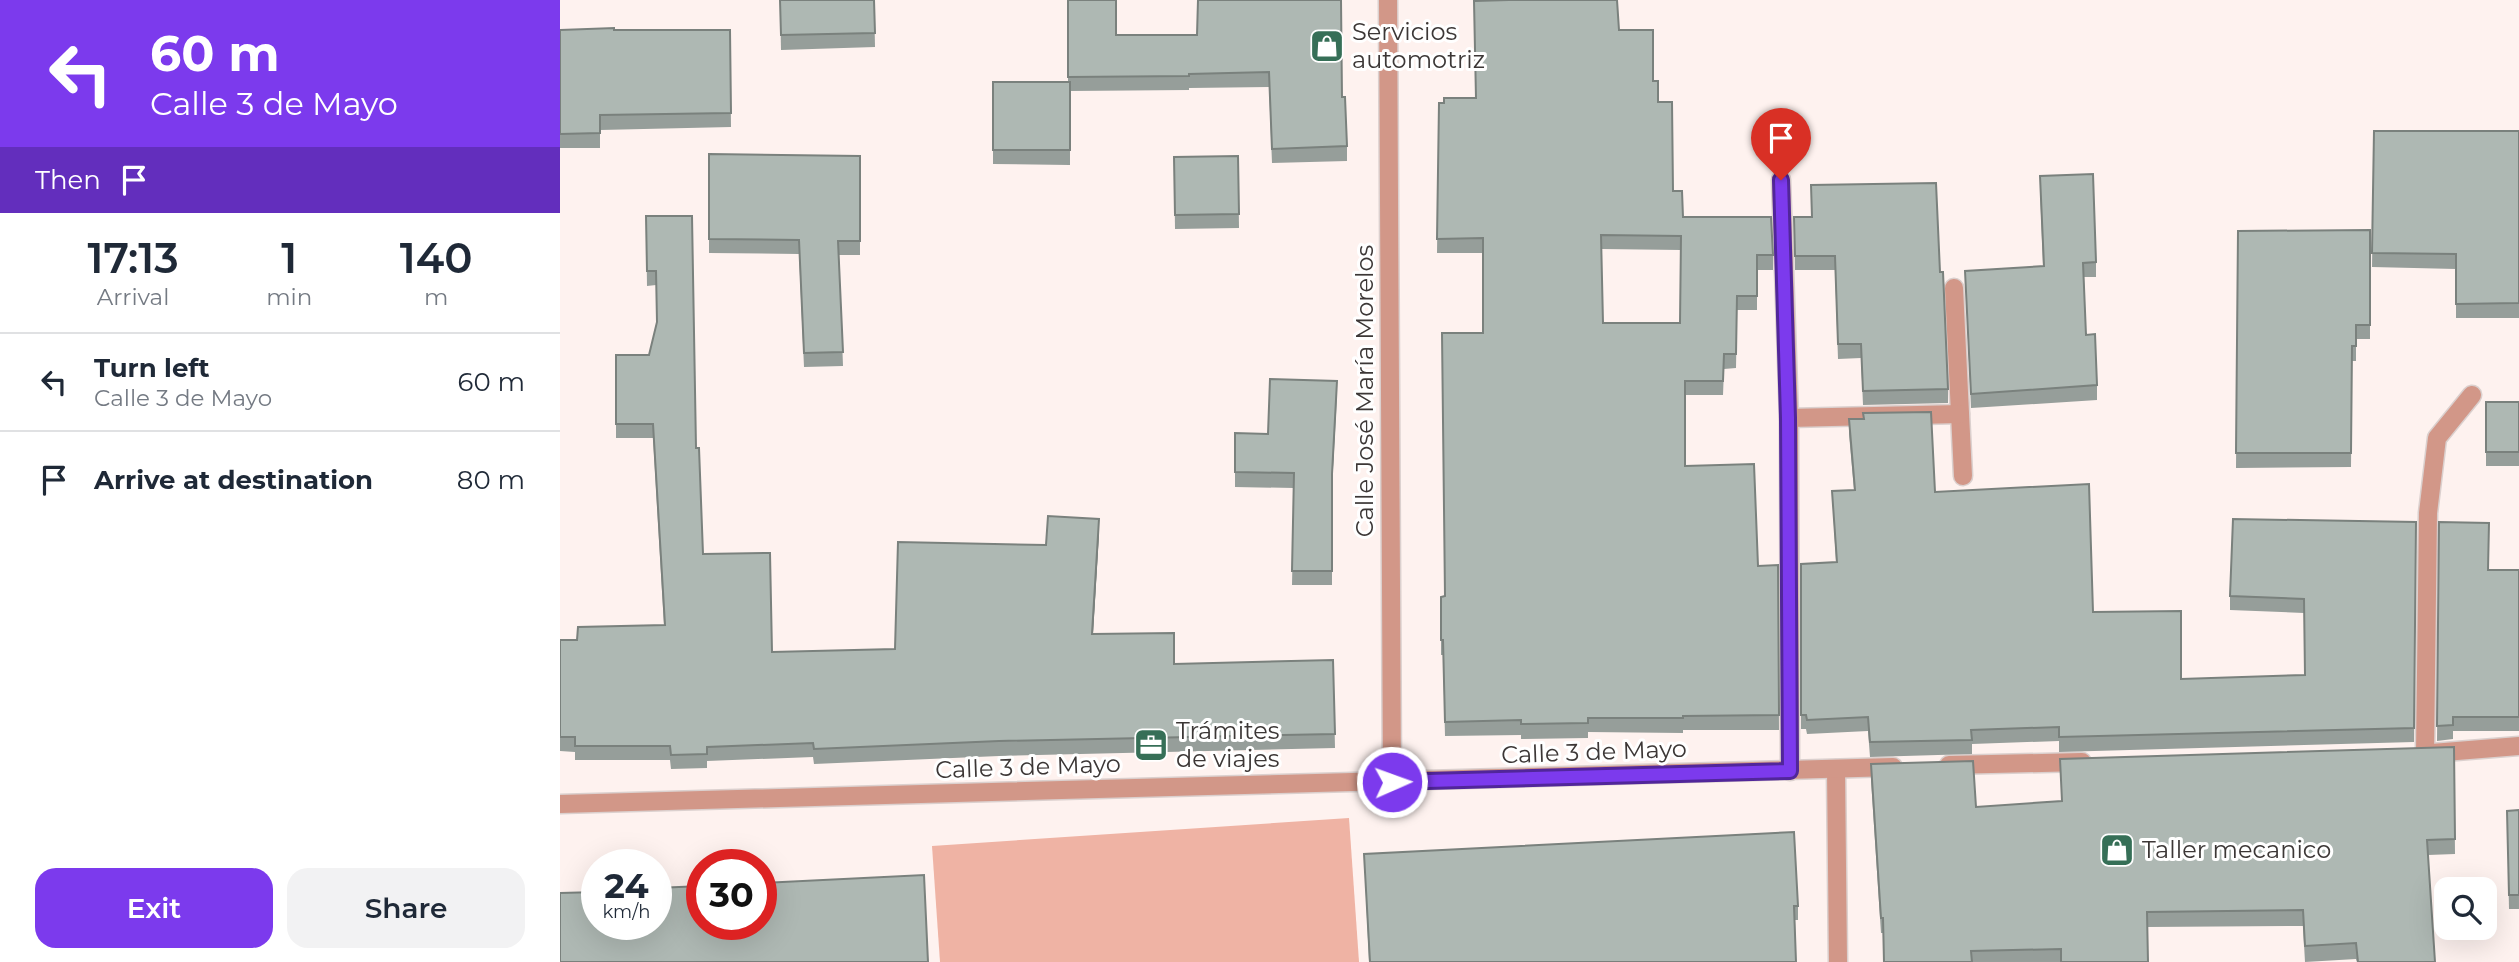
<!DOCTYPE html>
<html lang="en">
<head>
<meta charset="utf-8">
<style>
  body { margin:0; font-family:Montserrat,sans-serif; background:#f2f2f3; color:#1f2937; height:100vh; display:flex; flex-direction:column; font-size:26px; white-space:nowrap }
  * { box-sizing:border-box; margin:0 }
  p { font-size:23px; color:#747a83 }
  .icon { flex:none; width:38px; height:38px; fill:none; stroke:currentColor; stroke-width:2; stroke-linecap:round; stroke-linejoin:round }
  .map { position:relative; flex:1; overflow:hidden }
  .sheet { display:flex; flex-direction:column; background:#fff; width:560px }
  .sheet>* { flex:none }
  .top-card { background:#7c3aed; color:#fff; overflow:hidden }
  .tools { position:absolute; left:1874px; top:877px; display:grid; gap:14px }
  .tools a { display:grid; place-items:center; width:63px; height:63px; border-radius:14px; background:#fff; box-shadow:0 7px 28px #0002; font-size:35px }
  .speed { position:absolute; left:21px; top:849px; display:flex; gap:14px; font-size:35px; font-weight:700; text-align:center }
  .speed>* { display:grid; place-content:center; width:91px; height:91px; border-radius:50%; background:#fff; box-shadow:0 7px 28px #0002; line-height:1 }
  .speed small { font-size:18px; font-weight:400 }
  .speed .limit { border:10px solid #d22; background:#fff; color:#111 }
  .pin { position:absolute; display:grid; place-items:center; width:60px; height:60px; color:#fff; margin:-72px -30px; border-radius:50% 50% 50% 0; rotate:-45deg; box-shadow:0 0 7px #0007 }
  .pin .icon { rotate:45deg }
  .me { position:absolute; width:77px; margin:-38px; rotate:88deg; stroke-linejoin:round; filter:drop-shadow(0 0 5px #0008) }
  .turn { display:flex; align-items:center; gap:24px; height:147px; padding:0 35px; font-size:32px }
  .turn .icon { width:91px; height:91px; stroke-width:2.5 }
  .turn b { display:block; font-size:49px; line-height:60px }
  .then { display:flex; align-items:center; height:66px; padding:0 35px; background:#0003; gap:14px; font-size:26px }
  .eta { display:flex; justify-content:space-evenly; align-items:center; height:119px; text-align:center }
  .eta b { font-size:42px; font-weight:600; line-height:49px }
  .primary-button { display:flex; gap:14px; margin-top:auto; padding:14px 35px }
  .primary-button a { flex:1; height:80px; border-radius:21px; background:#7c3aed; color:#fff; font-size:28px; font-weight:600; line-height:80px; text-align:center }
  .primary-button a+a { background:#f2f2f3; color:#1f2937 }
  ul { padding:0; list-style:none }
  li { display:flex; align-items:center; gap:21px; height:98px; padding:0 35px; border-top:2px solid #e0e1e3 }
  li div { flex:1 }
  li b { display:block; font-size:26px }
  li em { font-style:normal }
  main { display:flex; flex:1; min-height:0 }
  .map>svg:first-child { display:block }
</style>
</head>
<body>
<main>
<section class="sheet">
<div class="top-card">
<div class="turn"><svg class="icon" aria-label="left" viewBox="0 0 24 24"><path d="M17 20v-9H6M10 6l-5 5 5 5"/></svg><div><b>60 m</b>Calle 3 de Mayo</div></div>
<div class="then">Then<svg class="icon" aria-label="arrive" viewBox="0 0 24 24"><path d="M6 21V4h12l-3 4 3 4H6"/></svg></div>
</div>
<div class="eta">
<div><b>17:13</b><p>Arrival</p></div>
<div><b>1</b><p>min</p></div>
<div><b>140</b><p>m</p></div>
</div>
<ul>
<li><svg class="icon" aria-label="left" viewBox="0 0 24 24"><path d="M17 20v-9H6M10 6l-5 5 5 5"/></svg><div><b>Turn left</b><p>Calle 3 de Mayo</p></div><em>60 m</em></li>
<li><svg class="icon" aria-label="arrive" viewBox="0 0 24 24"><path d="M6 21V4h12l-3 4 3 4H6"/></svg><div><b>Arrive at destination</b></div><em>80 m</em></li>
</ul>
<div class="primary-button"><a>Exit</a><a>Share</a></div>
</section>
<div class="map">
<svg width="1959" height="962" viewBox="0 0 1959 962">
  <rect width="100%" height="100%" fill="#fef2ef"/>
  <path fill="#efb3a4" d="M 789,818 L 799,962 L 380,962 L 372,846 Z"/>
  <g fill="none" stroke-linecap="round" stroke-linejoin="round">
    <g stroke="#dbd0ce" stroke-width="21">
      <path id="service" d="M 1221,180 L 1229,418 L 1230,771"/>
    </g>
    <g stroke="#dbd0ce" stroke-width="21">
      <g id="minor">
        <path d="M 828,0 L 832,782"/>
        <path d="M 1394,288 L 1403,476"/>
        <path d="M 1229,418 L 1400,414"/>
        <path d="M 1865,753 L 1868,513 L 1877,438 L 1912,395"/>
        <path d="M 1872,753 L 1959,746"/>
        <path d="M 1389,765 L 1522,762"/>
        <path d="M 1276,769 L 1278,962"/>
        <path d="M 0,804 L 1333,767"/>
      </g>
    </g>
    <use href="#service" stroke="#d29788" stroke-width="18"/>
    <use href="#minor" stroke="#d29788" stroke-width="18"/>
  </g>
  <g fill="#969e9a" fill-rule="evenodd">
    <path d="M 220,0 L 314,0 L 315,47 L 221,50 Z"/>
    <path d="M 508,0 L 556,35 L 637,35 L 782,97 L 787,146 L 787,161 L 712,163 L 709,87 L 629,88 L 629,90 L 510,91 L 510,165 L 433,164 L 433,82 L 508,82 Z"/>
    <path d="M 0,30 L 170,30 L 171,127 L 40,130 L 40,148 L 0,148 Z"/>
    <path d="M 1059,30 L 1093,81 L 1098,102 L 1113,191 L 1123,217 L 1213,255 L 1213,270 L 1197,270 L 1197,310 L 1177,310 L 1176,368 L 1164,369 L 1163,395 L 1125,395 L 1125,466 L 1198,566 L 1218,565 L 1219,730 L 1123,730 L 1123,733 L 1028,732 L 1028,738 L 961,739 L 961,735 L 885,736 L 883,655 L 881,655 L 881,597 L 885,596 L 923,333 L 923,253 L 877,253 L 879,103 L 916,98 ZM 1041,249 L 1121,250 L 1120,323 L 1043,323 Z"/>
    <path d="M 1814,131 L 1959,131 L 1959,318 L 1896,318 L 1896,269 L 1812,267 Z"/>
    <path d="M 149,154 L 300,156 L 300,255 L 279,255 L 283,366 L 244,367 L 239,254 L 149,253 Z"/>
    <path d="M 678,156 L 679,228 L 615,229 L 614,157 Z"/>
    <path d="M 1480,190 L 1536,262 L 1536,277 L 1524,277 L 1526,335 L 1537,385 L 1537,400 L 1411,408 L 1405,271 L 1483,266 Z"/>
    <path d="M 86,216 L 136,448 L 143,554 L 212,652 L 335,649 L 486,545 L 539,533 L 533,634 L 614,664 L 773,660 L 775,748 L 439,756 L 254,764 L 253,757 L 147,761 L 147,768 L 111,769 L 110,760 L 15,760 L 15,752 L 0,751 L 0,640 L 17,640 L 104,625 L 93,438 L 56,438 L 56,355 L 89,355 L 97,323 L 96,285 L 87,286 Z"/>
    <path d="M 1234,217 L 1380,272 L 1388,389 L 1388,403 L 1303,405 L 1301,358 L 1278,359 L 1275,270 L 1235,270 Z"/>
    <path d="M 1810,230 L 1810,339 L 1796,339 L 1796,361 L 1792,361 L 1791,467 L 1676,468 L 1678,231 Z"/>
    <path d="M 777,396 L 772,488 L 772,585 L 732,585 L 734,488 L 675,487 L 675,433 L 708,434 Z"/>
    <rect x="1926" y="402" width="33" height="64"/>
    <path d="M 1289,419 L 1375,492 L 1533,612 L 1621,679 L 1745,675 L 1744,613 L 1670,610 L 1670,596 L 1856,522 L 1854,742 L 1499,752 L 1499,741 L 1412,744 L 1412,754 L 1310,757 L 1308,731 L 1247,734 L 1246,729 L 1241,729 L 1241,564 L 1276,562 L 1272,491 L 1294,490 L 1289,434 Z"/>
    <path d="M 1879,522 L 1928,570 L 1959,570 L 1959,731 L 1893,731 L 1893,739 L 1877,741 Z"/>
    <path d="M 1894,747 L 1895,854 L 1868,855 L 1875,962 L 1797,962 L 1796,959 L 1745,962 L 1743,926 L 1587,927 L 1588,962 L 1324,962 L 1323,933 L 1321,933 L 1311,780 L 1311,764 L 1416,807 L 1501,801 Z"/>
    <path d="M 1959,810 L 1959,909 L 1949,909 L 1947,811 Z"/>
    <path d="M 804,854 L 1238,906 L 1238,920 L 1235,920 L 1236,962 L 809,962 Z"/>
  </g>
  <g fill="#7a817d">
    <path d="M 777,381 L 772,488 L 772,585 L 772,474 Z"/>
    <path d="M 539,519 L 539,533 L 532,648 L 532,634 Z"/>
  </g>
  <g fill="#aeb8b3" stroke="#7a817d" stroke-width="2" fill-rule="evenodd">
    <path d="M 220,0 L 314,0 L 315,33 L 221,35 Z"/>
    <path d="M 508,0 L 556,0 L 556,35 L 637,35 L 638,0 L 781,0 L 782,97 L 785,97 L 787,146 L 712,149 L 709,72 L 629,74 L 629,76 L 508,77 Z"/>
    <path d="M 949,0 L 1057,0 L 1059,30 L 1093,30 L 1093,81 L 1098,81 L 1098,102 L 1112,102 L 1113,191 L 1122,191 L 1123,217 L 1211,217 L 1213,255 L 1197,255 L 1197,296 L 1177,296 L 1176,354 L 1164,354 L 1163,381 L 1125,381 L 1125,466 L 1194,464 L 1198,566 L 1218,565 L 1219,715 L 1123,716 L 1123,718 L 1028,718 L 1028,723 L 961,724 L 961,720 L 885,722 L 883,640 L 881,640 L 881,597 L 885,596 L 882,333 L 923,333 L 923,238 L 877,239 L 879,103 L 884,103 L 884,98 L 916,98 L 914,1 ZM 1041,235 L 1121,236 L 1120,323 L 1043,323 Z"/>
    <path d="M 54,28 L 54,30 L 170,30 L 171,113 L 40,115 L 40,133 L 0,134 L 0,30 Z"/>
    <rect x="433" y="82" width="77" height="68"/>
    <path d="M 1814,131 L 1959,131 L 1959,303 L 1896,304 L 1896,254 L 1812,253 Z"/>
    <path d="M 149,154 L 300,156 L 300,241 L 278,241 L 283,352 L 244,353 L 239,240 L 149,239 Z"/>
    <path d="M 678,156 L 679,214 L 615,215 L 614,157 Z"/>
    <path d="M 1533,174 L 1536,262 L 1523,263 L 1526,335 L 1535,334 L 1537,385 L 1411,394 L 1405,271 L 1484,266 L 1480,176 Z"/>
    <path d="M 1376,183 L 1380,272 L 1383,272 L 1388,389 L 1303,391 L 1301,344 L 1278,344 L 1275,256 L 1235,256 L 1234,217 L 1252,217 L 1251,185 Z"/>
    <path d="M 86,216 L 132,216 L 136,448 L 139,448 L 143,554 L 210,553 L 212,652 L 335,649 L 338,542 L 486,545 L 488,516 L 539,519 L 532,634 L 614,633 L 614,664 L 773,660 L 775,734 L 439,741 L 254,749 L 253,743 L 147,747 L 147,754 L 111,755 L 110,746 L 15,746 L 15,737 L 0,737 L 0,640 L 17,640 L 18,627 L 105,625 L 93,424 L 56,424 L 56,355 L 89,355 L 97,322 L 96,271 L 87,271 Z"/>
    <path d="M 1810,230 L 1810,325 L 1796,325 L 1796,346 L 1792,346 L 1791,453 L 1676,453 L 1678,231 Z"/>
    <path d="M 710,379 L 777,381 L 772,474 L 772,571 L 732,571 L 734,473 L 675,472 L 675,433 L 708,434 Z"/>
    <rect x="1926" y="402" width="33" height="50"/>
    <path d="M 1371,412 L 1375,492 L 1529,484 L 1533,612 L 1621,611 L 1621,679 L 1745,675 L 1744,599 L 1670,596 L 1673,519 L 1856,522 L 1854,728 L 1499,737 L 1499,727 L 1411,730 L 1412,740 L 1310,742 L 1308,717 L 1247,720 L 1246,715 L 1241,715 L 1241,564 L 1277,562 L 1272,491 L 1295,490 L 1289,419 L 1304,419 L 1303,413 Z"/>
    <path d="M 1879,522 L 1929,523 L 1928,570 L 1959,570 L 1959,717 L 1893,717 L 1893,725 L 1877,726 Z"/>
    <path d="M 1894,747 L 1895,839 L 1867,840 L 1875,962 L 1798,962 L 1796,943 L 1745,946 L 1743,910 L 1587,912 L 1588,962 L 1501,962 L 1501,949 L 1411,951 L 1412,962 L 1324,962 L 1323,918 L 1321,918 L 1311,764 L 1413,761 L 1416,807 L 1502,801 L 1500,759 Z"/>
    <path d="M 1959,810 L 1959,895 L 1949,895 L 1947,811 Z"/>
    <path d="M 1234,832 L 1238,906 L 1234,906 L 1236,962 L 810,962 L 804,854 Z"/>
    <path d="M 364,875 L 368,962 L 0,962 L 0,893 L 37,892 L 37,924 L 96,924 L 96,888 L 142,886 L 142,924 L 201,924 L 201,883 Z"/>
  </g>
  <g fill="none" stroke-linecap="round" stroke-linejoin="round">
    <g stroke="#51269a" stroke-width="18">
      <path id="route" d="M 832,782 L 1230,771 L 1228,418 L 1221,180"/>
    </g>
    <use href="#route" stroke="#7c3aed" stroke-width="12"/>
  </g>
  <defs>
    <g id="shop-square" transform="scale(1.75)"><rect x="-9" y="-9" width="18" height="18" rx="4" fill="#366f57" stroke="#fff"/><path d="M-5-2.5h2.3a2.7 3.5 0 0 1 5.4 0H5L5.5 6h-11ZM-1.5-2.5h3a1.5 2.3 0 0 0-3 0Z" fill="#fff"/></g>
    <g id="office-square" transform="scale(1.75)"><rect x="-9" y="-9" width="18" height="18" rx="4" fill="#366f57" stroke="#fff"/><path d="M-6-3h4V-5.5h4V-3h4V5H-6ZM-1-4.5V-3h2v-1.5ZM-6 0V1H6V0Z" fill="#fff"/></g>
  </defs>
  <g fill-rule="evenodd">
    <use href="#shop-square" x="767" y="46"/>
    <use href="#office-square" x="591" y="745"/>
    <use href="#shop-square" x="1557" y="850"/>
  </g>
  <g text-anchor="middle" stroke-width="6" stroke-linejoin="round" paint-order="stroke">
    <g font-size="24" fill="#3c3736" stroke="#fff" text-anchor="start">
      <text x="792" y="40">Servicios<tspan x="792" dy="28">automotriz</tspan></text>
      <text x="616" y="739">Trámites<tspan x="616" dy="28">de viajes</tspan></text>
      <text x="1582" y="858">Taller mecanico</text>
    </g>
    <g font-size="24" fill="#3c3736" stroke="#fff">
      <text transform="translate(805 391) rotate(-90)" y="8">Calle José María Morelos</text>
      <text transform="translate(1034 752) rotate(-2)" y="8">Calle 3 de Mayo</text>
      <text transform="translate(468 767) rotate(-2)" y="8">Calle 3 de Mayo</text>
    </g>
  </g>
</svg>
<div class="tools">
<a><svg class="icon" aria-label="search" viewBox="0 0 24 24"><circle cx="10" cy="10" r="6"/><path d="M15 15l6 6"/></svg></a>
</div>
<div class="speed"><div>24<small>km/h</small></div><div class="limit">30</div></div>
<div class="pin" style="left:1221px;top:180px;background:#d93025"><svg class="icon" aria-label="arrive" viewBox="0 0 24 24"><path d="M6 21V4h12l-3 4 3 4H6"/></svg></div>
<svg class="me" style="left:832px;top:782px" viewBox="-20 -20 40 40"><circle r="17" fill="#7c3aed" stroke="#fff" stroke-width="3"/><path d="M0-11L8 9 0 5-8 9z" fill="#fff"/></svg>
</div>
</main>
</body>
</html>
